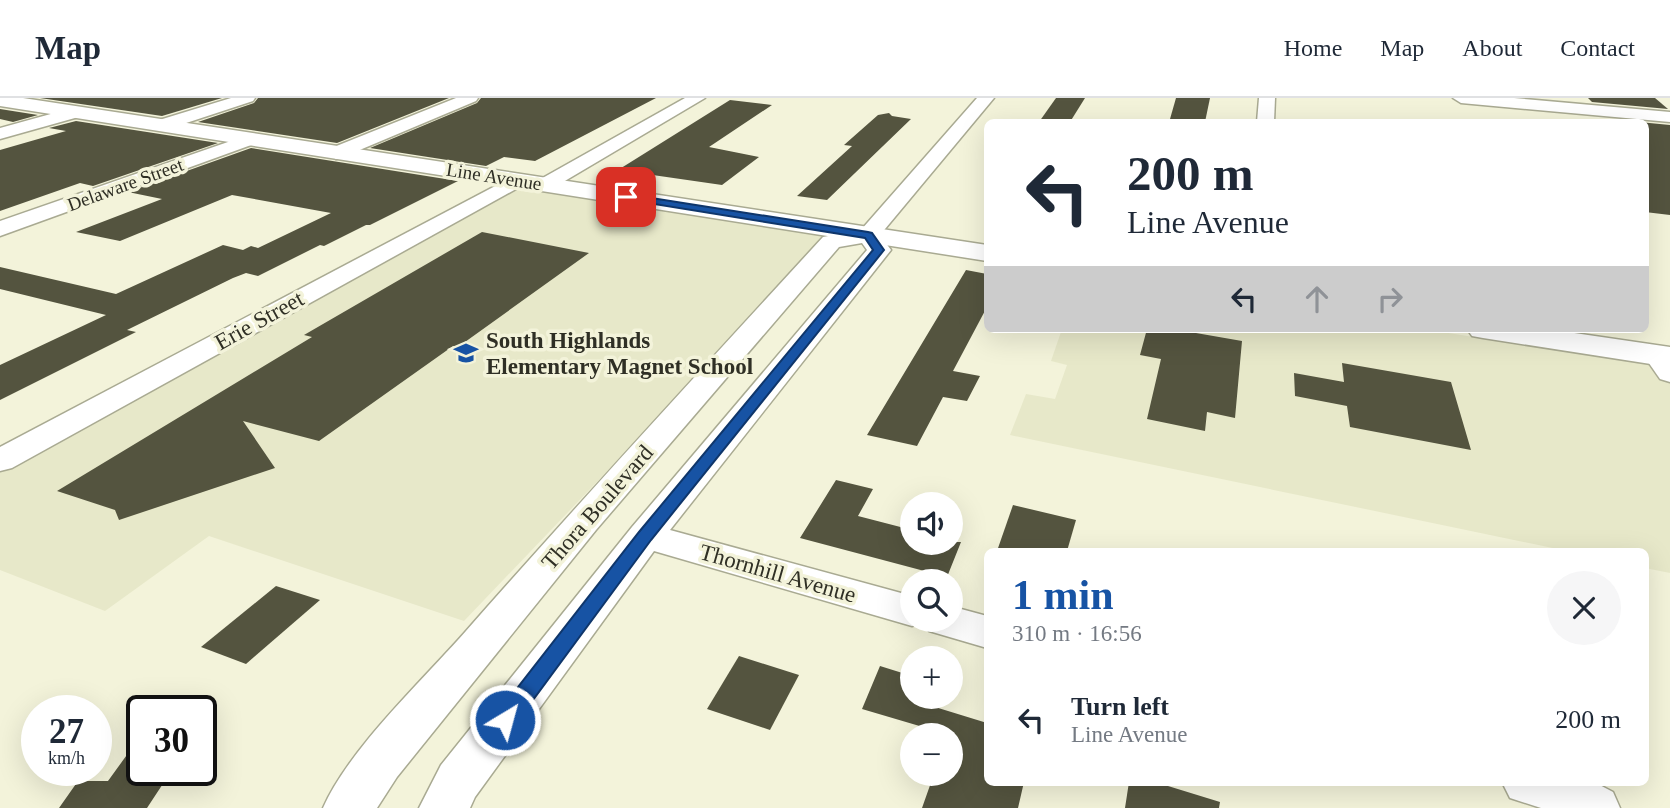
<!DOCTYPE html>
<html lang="en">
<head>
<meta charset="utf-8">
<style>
  body { margin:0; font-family:"Times New Roman",serif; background:#f6f6f7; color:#1f2937; height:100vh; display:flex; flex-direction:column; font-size:26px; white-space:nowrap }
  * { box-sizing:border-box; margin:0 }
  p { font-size:23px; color:#747a83 }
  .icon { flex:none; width:38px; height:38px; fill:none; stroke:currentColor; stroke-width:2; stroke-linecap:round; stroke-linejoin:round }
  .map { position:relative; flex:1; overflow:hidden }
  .sheet { position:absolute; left:984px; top:450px; width:665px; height:238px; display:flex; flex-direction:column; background:#fff; border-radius:10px; box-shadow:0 7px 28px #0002 }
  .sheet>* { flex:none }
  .top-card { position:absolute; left:984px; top:21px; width:665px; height:214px; border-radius:10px; box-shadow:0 7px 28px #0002; background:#fff; color:#1f2937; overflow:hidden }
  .controls { position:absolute; left:900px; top:394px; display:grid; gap:14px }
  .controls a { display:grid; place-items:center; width:63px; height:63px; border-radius:50%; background:#fff; box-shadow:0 7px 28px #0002; font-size:35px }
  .speed { position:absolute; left:21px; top:597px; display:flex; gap:14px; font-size:35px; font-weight:700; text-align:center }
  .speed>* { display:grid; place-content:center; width:91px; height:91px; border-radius:50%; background:#fff; box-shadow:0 7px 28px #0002; line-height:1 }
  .speed small { font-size:18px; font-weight:400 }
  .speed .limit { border:4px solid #111; border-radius:10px; background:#fff; color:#111 }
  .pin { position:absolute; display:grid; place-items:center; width:60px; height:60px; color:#fff; margin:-30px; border-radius:14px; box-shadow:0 4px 10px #0006 }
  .me { position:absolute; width:77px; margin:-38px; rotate:37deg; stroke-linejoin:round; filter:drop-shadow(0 0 5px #0008) }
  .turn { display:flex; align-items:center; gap:24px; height:147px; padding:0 28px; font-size:32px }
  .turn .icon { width:91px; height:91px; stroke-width:2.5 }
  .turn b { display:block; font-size:49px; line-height:60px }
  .lanes { display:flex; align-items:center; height:66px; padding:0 28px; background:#0003; justify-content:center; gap:35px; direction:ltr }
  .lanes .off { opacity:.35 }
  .round { display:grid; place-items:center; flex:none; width:74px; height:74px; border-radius:37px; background:#f6f6f7 }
  .overview { display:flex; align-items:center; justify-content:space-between; height:119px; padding:0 28px }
  h1 { font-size:42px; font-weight:700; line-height:52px; color:#1753a4 }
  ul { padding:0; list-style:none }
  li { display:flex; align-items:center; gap:21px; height:105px; padding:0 28px }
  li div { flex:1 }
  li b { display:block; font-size:26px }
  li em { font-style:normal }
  header { display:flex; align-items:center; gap:42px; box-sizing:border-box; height:98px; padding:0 35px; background:#fff; border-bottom:2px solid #e0e1e3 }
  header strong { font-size:33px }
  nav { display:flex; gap:38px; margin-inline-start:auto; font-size:24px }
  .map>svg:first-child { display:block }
</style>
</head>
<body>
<header>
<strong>Map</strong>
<nav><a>Home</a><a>Map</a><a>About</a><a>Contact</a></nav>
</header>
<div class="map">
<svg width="1670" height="710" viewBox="0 0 1670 710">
  <rect width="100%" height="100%" fill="#f3f3da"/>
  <g fill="#e7e8c9">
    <path d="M 529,89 L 827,135 L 831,139 L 464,523 L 209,438 L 105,513 L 0,472 L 0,372 L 515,91 Z"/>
    <path d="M 1062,231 L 1423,231 L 1670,270 L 1670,475 L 1645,470 L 1645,453 L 1567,453 L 1010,337 L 1026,296 L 1055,301 L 1067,267 L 1051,263 Z"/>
  </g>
  <g fill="#54543f">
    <path d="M 40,0 L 222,0 L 162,18 Z"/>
    <path d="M 258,0 L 449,0 L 337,45 L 198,24 L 254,5 Z"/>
    <path d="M 481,0 L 656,0 L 535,63 L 504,59 L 486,68 L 370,50 L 477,5 Z"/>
    <path d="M 1056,0 L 1085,0 L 1070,24 L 1039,24 Z"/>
    <path d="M 1176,0 L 1210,0 L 1205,24 L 1170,21 Z"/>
    <path d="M 1588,0 L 1655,0 L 1668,11 L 1592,4 Z"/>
    <path d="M 730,2 L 772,7 L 709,49 L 759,59 L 722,87 L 618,72 Z"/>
    <path d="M 0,11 L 38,17 L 13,24 L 0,21 Z"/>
    <path d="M 889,15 L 892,18 L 911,21 L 827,102 L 797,98 L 852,48 L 844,47 L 878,17 Z"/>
    <path d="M 1608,21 L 1670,27 L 1670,117 L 1645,114 L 1645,24 L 1611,24 Z"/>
    <path d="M 76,23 L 218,45 L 93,88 L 80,85 L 0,113 L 0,52 L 66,33 L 49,30 Z"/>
    <path d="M 251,50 L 458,83 L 370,127 L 366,127 L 324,148 L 320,147 L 258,178 L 246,175 L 233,180 L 127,232 L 136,234 L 0,302 L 0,267 L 106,217 L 0,191 L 0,169 L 116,196 L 223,147 L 243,152 L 251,148 L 258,150 L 331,115 L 232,97 L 120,143 L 76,134 L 162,101 L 128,94 Z"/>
    <path d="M 482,134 L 589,155 L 458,249 L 453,248 L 319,343 L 243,323 L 275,370 L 119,422 L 115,412 L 57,393 L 312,239 L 304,237 Z"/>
    <path d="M 966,172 L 987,176 L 987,209 L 953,273 L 980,278 L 967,303 L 943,299 L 917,348 L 867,337 Z"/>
    <path d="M 1147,231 L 1173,231 L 1242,243 L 1235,320 L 1207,314 L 1205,333 L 1147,321 L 1161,261 L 1140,257 Z"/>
    <path d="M 1342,265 L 1451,284 L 1471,352 L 1350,329 L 1347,308 L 1295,298 L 1294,275 L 1344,284 Z"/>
    <path d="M 836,382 L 873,391 L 858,418 L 912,432 L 912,444 L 961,444 L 947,479 L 800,440 Z"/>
    <path d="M 1013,407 L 1076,422 L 1067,453 L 997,453 Z"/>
    <path d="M 276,488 L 320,502 L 246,566 L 201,549 Z"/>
    <path d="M 739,558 L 799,577 L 770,632 L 707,611 Z"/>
    <path d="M 880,568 L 912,578 L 912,598 L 924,598 L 922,605 L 987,625 L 987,684 L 1024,684 L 1018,710 L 922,710 L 934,676 L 950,676 L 950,637 L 862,611 Z"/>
    <path d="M 142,636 L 142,672 L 172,672 L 147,710 L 59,710 L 78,683 L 108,683 Z"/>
    <path d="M 1129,684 L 1155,684 L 1220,704 L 1219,710 L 1125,710 Z"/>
  </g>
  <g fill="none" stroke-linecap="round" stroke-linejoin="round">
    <g stroke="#a9aa92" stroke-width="3">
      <g id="minor">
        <path d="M 231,0 L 255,0 L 253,3 L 168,31 L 156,31 L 153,27 L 156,23 Z"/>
        <path d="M 456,0 L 478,0 L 476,3 L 343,59 L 336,61 L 327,55 L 329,51 Z"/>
        <path d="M 685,0 L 705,0 L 553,90 L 539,90 L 536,86 L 539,82 Z"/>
        <path d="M 977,0 L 994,0 L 880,137 L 891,152 L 887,157 L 670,432 L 912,498 L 912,522 L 950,522 L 950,508 L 987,518 L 987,550 L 929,533 L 925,524 L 912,528 L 654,453 L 475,699 L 470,710 L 419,710 L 441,667 L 632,429 L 867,152 L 862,145 L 839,149 L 596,432 L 397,679 L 377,710 L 323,710 C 349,651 422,583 466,533 C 583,400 703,270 823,139 L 861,132 Z"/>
        <path d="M 1259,0 L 1275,0 L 1274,24 L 1257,24 Z"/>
        <path d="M 1453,0 L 1514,0 L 1670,14 L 1670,24 L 1461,5 Z"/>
        <path d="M 76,9 L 82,10 L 84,14 L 82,18 L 0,41 L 0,30 Z"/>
        <path d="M 251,36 L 260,41 L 257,45 L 0,138 L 0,123 Z"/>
        <path d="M 518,76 L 525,78 L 528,82 L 525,86 L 12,370 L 0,373 L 0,349 Z"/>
        <path d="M 1658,249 L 1670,255 L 1670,284 L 1660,281 L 1644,258 L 1648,252 Z"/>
        <path d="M 1502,684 L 1594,684 L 1613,694 L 1620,710 L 1541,710 L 1510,700 Z"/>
      </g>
    </g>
    <g stroke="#a9aa92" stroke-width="3">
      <g id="major">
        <path d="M 0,0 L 23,0 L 987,147 L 987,163 L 0,8 Z"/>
        <path d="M 1467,231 L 1547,231 L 1670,249 L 1670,269 L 1483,240 L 1472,238 Z"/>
      </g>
    </g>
    <use href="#minor" fill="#fff" fill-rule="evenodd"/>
    <use href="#major" fill="#fff" fill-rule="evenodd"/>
  </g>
  <path fill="#1753a4" stroke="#0f366b" stroke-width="2" d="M 626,96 L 868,134 L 872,135 L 884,152 L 651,442 L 513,629 L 505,631 L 497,629 L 494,622 L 497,616 L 639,434 L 873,152 L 865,140 L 623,101 L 623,97 Z"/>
  <defs>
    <g id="school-bare" transform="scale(1.89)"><path d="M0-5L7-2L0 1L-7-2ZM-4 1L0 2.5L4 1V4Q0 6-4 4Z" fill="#1753a4" stroke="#f3f3da" stroke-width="2.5" paint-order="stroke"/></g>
  </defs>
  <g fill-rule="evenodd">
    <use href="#school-bare" x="466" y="255"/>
  </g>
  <g text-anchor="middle" stroke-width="7" stroke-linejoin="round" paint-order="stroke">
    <g font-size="19" fill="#2f2f25" stroke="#f3f3da">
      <text transform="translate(494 78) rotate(9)" y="7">Line Avenue</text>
      <text transform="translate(125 86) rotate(-20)" y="7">Delaware Street</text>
    </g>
    <g font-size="23" fill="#2f2f25" stroke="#f3f3da">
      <text transform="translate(259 222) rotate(-29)" y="8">Erie Street</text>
      <text transform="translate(597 409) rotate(-49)" y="8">Thora Boulevard</text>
      <text transform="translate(778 475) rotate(16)" y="8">Thornhill Avenue</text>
    </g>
    <g font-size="23" font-weight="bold" fill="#2f2f25" stroke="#f3f3da" text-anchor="start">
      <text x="486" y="250">South Highlands<tspan x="486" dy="26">Elementary Magnet School</tspan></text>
    </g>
  </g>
</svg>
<div class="controls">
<a><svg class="icon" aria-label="sound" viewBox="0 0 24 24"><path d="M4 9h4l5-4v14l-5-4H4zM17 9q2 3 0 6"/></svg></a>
<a><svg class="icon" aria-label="search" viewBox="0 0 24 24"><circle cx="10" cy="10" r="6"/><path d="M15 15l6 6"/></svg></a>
<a>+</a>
<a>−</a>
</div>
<div class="speed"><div>27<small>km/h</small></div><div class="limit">30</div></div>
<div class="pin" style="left:626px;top:99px;background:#d93025"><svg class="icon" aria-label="arrive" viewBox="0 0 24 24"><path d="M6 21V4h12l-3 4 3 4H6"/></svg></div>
<svg class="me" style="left:505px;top:622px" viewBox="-20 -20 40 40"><circle r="17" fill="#1753a4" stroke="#fff" stroke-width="3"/><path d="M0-11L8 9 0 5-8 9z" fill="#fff"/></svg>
<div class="top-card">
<div class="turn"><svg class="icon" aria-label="left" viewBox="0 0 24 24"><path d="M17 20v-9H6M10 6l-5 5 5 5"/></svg><div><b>200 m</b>Line Avenue</div></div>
<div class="lanes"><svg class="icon" aria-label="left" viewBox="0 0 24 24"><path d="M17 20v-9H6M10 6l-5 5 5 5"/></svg><svg class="icon off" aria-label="ahead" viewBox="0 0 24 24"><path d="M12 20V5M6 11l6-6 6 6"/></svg><svg class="icon off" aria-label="right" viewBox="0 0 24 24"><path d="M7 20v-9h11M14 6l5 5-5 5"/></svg></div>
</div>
<section class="sheet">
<div class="overview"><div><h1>1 min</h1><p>310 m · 16:56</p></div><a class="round"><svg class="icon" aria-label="close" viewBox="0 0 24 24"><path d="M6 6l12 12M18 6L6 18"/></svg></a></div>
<ul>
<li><svg class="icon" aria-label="left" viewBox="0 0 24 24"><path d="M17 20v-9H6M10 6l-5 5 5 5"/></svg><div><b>Turn left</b><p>Line Avenue</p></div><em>200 m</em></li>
</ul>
</section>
</div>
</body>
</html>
